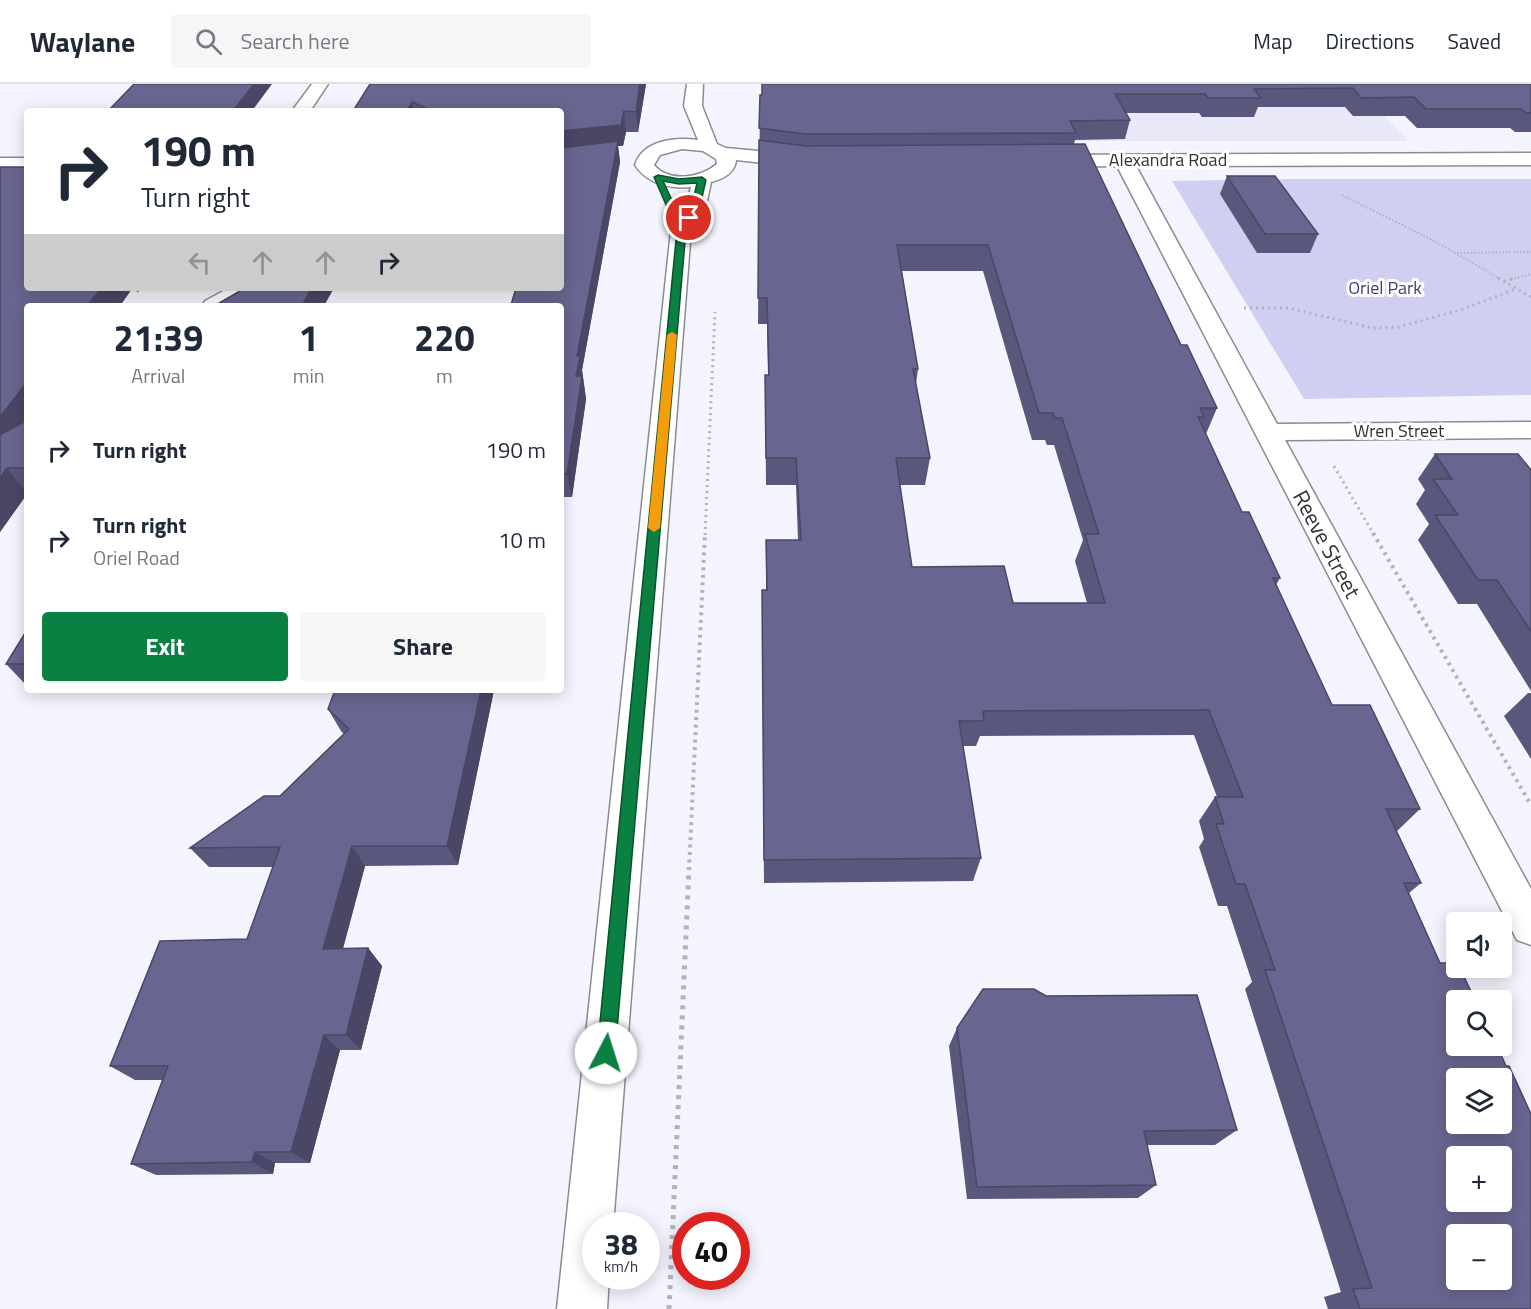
<!DOCTYPE html>
<html lang="en">
<head>
<meta charset="utf-8">
<style>
  body { margin:0; font-family:"Titillium Web",sans-serif; background:#f6f6f7; color:#1f2937; height:100vh; display:flex; flex-direction:column; font-size:22px; white-space:nowrap }
  * { box-sizing:border-box; margin:0 }
  p { font-size:20px; color:#747a83 }
  .icon { flex:none; width:33px; height:33px; fill:none; stroke:currentColor; stroke-width:2; stroke-linecap:round; stroke-linejoin:round }
  .map { position:relative; flex:1; overflow:hidden }
  .side { position:absolute; left:24px; top:219px; width:540px; height:390px; display:flex; flex-direction:column; background:#fff; border-radius:6px; box-shadow:0 3px 15px #0003 }
  .side>* { flex:none }
  .top-card { position:absolute; left:24px; top:24px; width:540px; height:183px; border-radius:6px; box-shadow:0 3px 15px #0003; background:#fff; color:#1f2937; overflow:hidden }
  .tools { position:absolute; left:1446px; top:828px; display:grid; gap:12px }
  .tools a { display:grid; place-items:center; width:66px; height:66px; border-radius:6px; background:#fff; box-shadow:0 3px 15px #0003; font-size:30px }
  .speed { position:absolute; left:582px; top:1128px; display:flex; gap:12px; font-size:30px; font-weight:700; text-align:center }
  .speed>* { display:grid; place-content:center; width:78px; height:78px; border-radius:50%; background:#fff; box-shadow:0 3px 15px #0003; line-height:1 }
  .speed small { font-size:15px; font-weight:400 }
  .speed .limit { border:9px solid #d22; background:#fff; color:#111 }
  .pin { position:absolute; display:grid; place-items:center; width:51px; height:51px; color:#fff; margin:-26px; border:3px solid #fff; border-radius:50%; box-shadow:0 2px 6px #0007 }
  .me { position:absolute; width:66px; margin:-33px; rotate:5deg; stroke-linejoin:round; filter:drop-shadow(0 0 4px #0008) }
  .turn { display:flex; align-items:center; gap:21px; height:126px; padding:0 18px; font-size:27px }
  .turn .icon { width:78px; height:78px; stroke-width:2.5 }
  .turn b { display:block; font-size:42px; line-height:51px }
  .lanes { display:flex; align-items:center; height:57px; padding:0 18px; background:#0003; justify-content:center; gap:30px; direction:ltr }
  .lanes .off { opacity:.35 }
  .eta { display:flex; justify-content:space-evenly; align-items:center; height:102px; text-align:center }
  .eta b { font-size:36px; font-weight:700; line-height:42px }
  .primary-button { display:flex; gap:12px; margin-top:auto; padding:12px 18px }
  .primary-button a { flex:1; height:69px; border-radius:6px; background:#0b8043; color:#fff; font-size:24px; font-weight:700; line-height:69px; text-align:center }
  .primary-button a+a { background:#f6f6f7; color:#1f2937 }
  ul { padding:0; list-style:none }
  li { display:flex; align-items:center; gap:18px; height:90px; padding:0 18px }
  li div { flex:1 }
  li b { display:block; font-size:22px }
  li em { font-style:normal }
  header { display:flex; align-items:center; gap:36px; box-sizing:border-box; height:84px; padding:0 30px; background:#fff; border-bottom:2px solid #e0e1e3 }
  header strong { font-size:28px }
  nav { display:flex; gap:33px; margin-inline-start:auto; font-size:21px }
  .search { width:420px; height:54px; background:#f6f6f7; display:flex; align-items:center; gap:15px; box-sizing:border-box; padding:0 21px; border-radius:6px; color:#747a83; font-size:22px }
  .map>svg:first-child { display:block }
</style>
</head>
<body>
<header>
<strong>Waylane</strong>
<div class="search"><svg class="icon" aria-label="search" viewBox="0 0 24 24"><circle cx="10" cy="10" r="6"/><path d="M15 15l6 6"/></svg>Search here</div>
<nav><a>Map</a><a>Directions</a><a>Saved</a></nav>
</header>
<div class="map">
<svg width="1531" height="1225" viewBox="0 0 1531 1225">
  <rect width="100%" height="100%" fill="#f4f4fe"/>
  <path fill="#e8e8f9" d="M 1044,0 L 1353,0 L 1409,57 L 1071,57 Z"/>
  <path fill="#d0cff1" d="M 1292,95 L 1531,95 L 1531,311 L 1304,315 L 1172,97 Z"/>
  <g fill="none" stroke-linecap="round" stroke-linejoin="round">
    <g stroke="#8b8b93" stroke-width="3">
      <g id="minor">
        <path d="M 312,0 L 328,0 L 310,27 L 292,27 Z"/>
        <path d="M 687,0 L 703,0 L 702,22 L 717,60 L 726,64 L 803,71 L 810,73 L 812,77 L 810,81 L 803,83 L 736,76 C 735,89 723,95 711,98 L 706,122 L 691,146 L 613,1142 L 596,1142 L 596,1192 L 609,1192 L 607,1225 L 557,1225 L 671,146 L 686,122 L 691,103 C 668,105 648,100 635,81 C 643,56 675,53 698,56 L 684,22 ZM 682,65 L 703,67 L 716,75 L 717,80 C 700,94 669,99 654,81 L 660,71 Z"/>
        <path d="M 1531,69 L 1531,81 L 1136,82 L 1277,340 L 1531,338 L 1531,354 L 1285,356 L 1531,805 L 1531,861 L 1517,856 L 1117,82 L 1047,83 L 1040,81 L 1038,77 L 1040,73 L 1047,71 Z"/>
        <rect x="0" y="74" width="27" height="12"/>
        <path d="M 229,204 L 256,204 C 244,222 221,222 202,222 L 205,217 Z"/>
      </g>
    </g>
    <g stroke="#b2b2ba" stroke-width="2" stroke-dasharray="1.5 2" stroke-linecap="butt">
      <path d="M 1342,111 L 1438,159 L 1500,195"/>
      <path d="M 1457,169 L 1531,168"/>
      <path d="M 1511,195 L 1531,190"/>
    </g>
    <g stroke="#b2b2ba" stroke-width="3" stroke-dasharray="2 4" stroke-linecap="butt">
      <path d="M 1498,194 L 1531,213"/>
      <path d="M 1504,197 L 1516,194"/>
      <path d="M 1244,224 L 1289,224 L 1372,244 L 1399,243 L 1463,225 L 1516,205"/>
      <path d="M 1334,382 L 1374,451"/>
      <path d="M 705,451 L 715,228"/>
    </g>
    <g stroke="#b2b2ba" stroke-width="4" stroke-dasharray="3 4.5" stroke-linecap="butt">
      <path d="M 1373,449 L 1531,721"/>
      <path d="M 689,786 L 705,449"/>
    </g>
    <path stroke="#b2b2ba" stroke-width="5" stroke-dasharray="4 6" stroke-linecap="butt" d="M 669,1225 L 689,784"/>
    <use href="#minor" fill="#fff" fill-rule="evenodd"/>
  </g>
  <g fill="#59587c" fill-rule="evenodd">
    <path d="M 370,0 L 646,0 L 638,48 L 626,48 L 623,62 L 618,62 L 620,78 L 582,286 L 586,315 L 572,413 L 561,413 L 561,222 L 511,221 L 561,204 L 561,27 L 353,27 Z"/>
    <path d="M 1531,0 L 1531,48 L 1515,48 L 1510,44 L 1417,44 L 1405,32 L 1353,32 L 1345,23 L 1258,23 L 1254,33 L 1202,33 L 1199,29 L 1126,29 L 1130,36 L 1125,55 L 1075,56 L 1074,60 L 1181,261 L 1217,324 L 1206,350 L 1242,428 L 1280,494 L 1276,501 L 1332,621 L 1420,725 L 1396,748 L 1421,799 L 1409,809 L 1531,1225 L 1328,1225 L 1324,1213 L 1341,1208 L 1245,905 L 1252,898 L 1227,822 L 1218,822 L 1199,763 L 1204,755 L 1199,737 L 1215,713 L 1217,713 L 1194,651 L 980,652 L 976,662 L 963,662 L 981,774 L 973,797 L 764,799 L 762,506 L 766,506 L 766,456 L 798,456 L 796,401 L 766,401 L 765,291 L 768,291 L 767,240 L 758,240 L 760,11 ZM 902,187 L 983,187 L 1032,356 L 1045,356 L 1047,361 L 1054,361 L 1083,456 L 1075,477 L 1087,519 L 1013,519 L 912,483 L 900,401 L 925,401 L 930,374 L 916,300 L 918,285 Z"/>
    <path d="M 0,83 L 27,204 L 141,204 L 138,208 L 132,205 L 27,222 L 27,410 L 0,448 Z"/>
    <path d="M 1227,92 L 1318,150 L 1310,169 L 1257,169 L 1220,110 Z"/>
    <path d="M 1435,370 L 1531,386 L 1531,607 L 1477,520 L 1458,520 L 1418,456 L 1429,440 L 1416,420 L 1425,406 L 1418,395 Z"/>
    <path d="M 27,546 L 27,602 L 6,580 Z"/>
    <path d="M 335,606 L 494,606 L 458,781 L 365,782 L 343,865 L 368,864 L 382,882 L 361,966 L 340,966 L 310,1079 L 275,1079 L 273,1090 L 156,1091 L 131,1080 L 162,996 L 135,996 L 110,982 L 247,855 L 273,783 L 209,783 L 190,764 L 280,712 L 344,650 L 341,647 L 328,625 Z"/>
    <path d="M 1528,609 L 1531,609 L 1531,675 L 1504,632 Z"/>
    <path d="M 957,944 L 1237,1046 L 1215,1061 L 1147,1061 L 1156,1101 L 1138,1114 L 967,1115 L 949,962 Z"/>
  </g>
  <g fill="#494765">
    <path d="M 254,0 L 272,0 L 252,27 L 233,27 Z"/>
    <path d="M 640,0 L 646,0 L 638,48 L 636,28 Z"/>
    <path d="M 412,18 L 414,27 L 407,27 Z"/>
    <path d="M 624,27 L 626,48 L 623,62 L 618,62 L 620,78 L 582,286 L 586,315 L 572,413 L 567,390 L 576,292 L 577,272 L 561,69 L 561,47 Z"/>
    <path d="M 101,204 L 131,204 L 132,205 L 120,222 L 87,222 Z"/>
    <path d="M 136,204 L 141,204 L 138,208 Z"/>
    <path d="M 311,204 L 334,204 L 324,222 L 302,222 Z"/>
    <path d="M 27,298 L 27,347 L 0,383 L 0,333 Z"/>
    <path d="M 7,384 L 27,410 L 0,448 L 0,394 Z"/>
    <path d="M 481,606 L 494,606 L 458,781 L 447,762 Z"/>
    <path d="M 352,762 L 365,782 L 338,882 L 323,865 Z"/>
    <path d="M 368,864 L 382,882 L 361,966 L 346,951 Z"/>
    <path d="M 324,951 L 340,966 L 310,1079 L 291,1068 Z"/>
    <path d="M 255,1068 L 275,1079 L 273,1090 L 252,1078 Z"/>
  </g>
  <g fill="#686690" stroke="#494765" stroke-width="1.5" fill-rule="evenodd">
    <path d="M 134,0 L 254,0 L 233,27 L 108,27 Z"/>
    <path d="M 370,0 L 640,0 L 636,28 L 624,27 L 621,41 L 561,47 L 561,27 L 432,27 L 412,18 L 407,27 L 353,27 Z"/>
    <path d="M 762,0 L 1531,0 L 1531,29 L 1526,29 L 1521,25 L 1426,25 L 1414,13 L 1361,14 L 1353,4 L 1254,5 L 1261,14 L 1208,14 L 1205,10 L 1115,10 L 1130,36 L 1070,37 L 1076,49 L 806,50 L 759,44 L 760,11 L 762,11 Z"/>
    <path d="M 759,56 L 806,62 L 1085,60 L 1181,261 L 1187,261 L 1217,324 L 1200,324 L 1204,333 L 1198,333 L 1242,428 L 1249,428 L 1280,494 L 1273,494 L 1332,621 L 1370,621 L 1420,725 L 1386,725 L 1421,799 L 1404,799 L 1440,879 L 1456,879 L 1456,884 L 1460,884 L 1475,916 L 1456,916 L 1456,962 L 1497,962 L 1506,982 L 1509,982 L 1531,1030 L 1531,1225 L 1360,1225 L 1353,1205 L 1372,1204 L 1265,886 L 1275,886 L 1245,800 L 1236,800 L 1216,740 L 1224,740 L 1215,713 L 1243,713 L 1209,626 L 983,627 L 984,637 L 959,637 L 981,774 L 764,776 L 762,506 L 767,506 L 766,456 L 801,456 L 796,374 L 766,374 L 765,291 L 769,291 L 767,214 L 758,214 ZM 897,161 L 988,161 L 1039,329 L 1053,329 L 1055,334 L 1062,334 L 1099,450 L 1085,450 L 1105,519 L 1013,519 L 1004,482 L 912,483 L 896,374 L 930,374 L 913,285 L 918,285 ZM 1456,994 L 1502,994 L 1502,1040 L 1456,1040 ZM 1456,1072 L 1502,1072 L 1502,1118 L 1456,1118 ZM 1456,1150 L 1502,1150 L 1502,1196 L 1456,1196 Z"/>
    <path d="M 618,57 L 577,272 L 580,272 L 576,292 L 582,292 L 567,390 L 561,390 L 561,222 L 497,222 L 498,221 L 511,221 L 516,204 L 561,204 L 561,64 Z"/>
    <path d="M 0,83 L 27,83 L 27,204 L 101,204 L 87,222 L 27,222 L 27,298 L 0,333 Z"/>
    <path d="M 1227,92 L 1275,92 L 1318,150 L 1265,150 Z"/>
    <path d="M 245,204 L 311,204 L 302,222 L 214,222 Z"/>
    <path d="M 27,336 L 27,384 L 7,384 L 0,394 L 0,351 Z"/>
    <path d="M 1435,370 L 1518,370 L 1531,386 L 1531,547 L 1497,496 L 1478,496 L 1435,431 L 1458,431 L 1433,395 L 1452,395 Z"/>
    <path d="M 27,546 L 27,580 L 6,580 Z"/>
    <path d="M 335,606 L 481,606 L 447,762 L 352,762 L 323,865 L 368,864 L 346,951 L 324,951 L 291,1068 L 255,1068 L 252,1078 L 131,1080 L 168,982 L 110,982 L 160,857 L 247,855 L 280,763 L 190,764 L 264,712 L 280,712 L 349,645 L 328,625 Z"/>
    <path d="M 983,905 L 1034,905 L 1046,912 L 1197,911 L 1237,1046 L 1144,1047 L 1156,1101 L 977,1103 L 957,944 Z"/>
  </g>
  <path fill="#0b8043" stroke="#07532c" stroke-width="1.5" d="M 658,91 L 679,95 L 702,93 L 706,96 L 700,122 L 692,136 L 689,136 L 684,134 L 692,122 L 697,99 L 679,100 L 663,97 L 686,146 L 615,969 L 612,976 L 606,978 L 600,976 L 597,969 L 677,146 L 654,93 Z"/>
  <path fill="#f59e0b" d="M 672,248 L 677,251 L 660,444 L 654,448 L 648,444 L 667,251 Z"/>
  <g text-anchor="middle" stroke-width="6" stroke-linejoin="round" paint-order="stroke">
    <g font-size="18" fill="#323236" stroke="#fff">
      <text x="1168" y="82">Alexandra Road</text>
      <text x="1399" y="353">Wren Street</text>
    </g>
    <g font-size="18" fill="#443e78" stroke="#fff">
      <text x="1385" y="210">Oriel Park</text>
    </g>
    <g font-size="22" fill="#323236" stroke="#fff">
      <text transform="translate(1327 460) rotate(62)" y="8">Reeve Street</text>
    </g>
  </g>
</svg>
<div class="tools">
<a><svg class="icon" aria-label="sound" viewBox="0 0 24 24"><path d="M4 9h4l5-4v14l-5-4H4zM17 9q2 3 0 6"/></svg></a>
<a><svg class="icon" aria-label="search" viewBox="0 0 24 24"><circle cx="10" cy="10" r="6"/><path d="M15 15l6 6"/></svg></a>
<a><svg class="icon" aria-label="layers" viewBox="0 0 24 24"><path d="M12 4l9 5-9 5-9-5zM3 14l9 5 9-5"/></svg></a>
<a>+</a>
<a>−</a>
</div>
<div class="speed"><div>38<small>km/h</small></div><div class="limit">40</div></div>
<div class="pin" style="left:689px;top:134px;background:#d93025"><svg class="icon" aria-label="arrive" viewBox="0 0 24 24"><path d="M6 21V4h12l-3 4 3 4H6"/></svg></div>
<svg class="me" style="left:606px;top:969px" viewBox="-20 -20 40 40"><circle r="19" fill="#fff"/><path d="M0-13L10 11 0 6-10 11z" fill="#0b8043"/></svg>
<div class="top-card">
<div class="turn"><svg class="icon" aria-label="right" viewBox="0 0 24 24"><path d="M7 20v-9h11M14 6l5 5-5 5"/></svg><div><b>190 m</b>Turn right</div></div>
<div class="lanes"><svg class="icon off" aria-label="left" viewBox="0 0 24 24"><path d="M17 20v-9H6M10 6l-5 5 5 5"/></svg><svg class="icon off" aria-label="ahead" viewBox="0 0 24 24"><path d="M12 20V5M6 11l6-6 6 6"/></svg><svg class="icon off" aria-label="ahead" viewBox="0 0 24 24"><path d="M12 20V5M6 11l6-6 6 6"/></svg><svg class="icon" aria-label="right" viewBox="0 0 24 24"><path d="M7 20v-9h11M14 6l5 5-5 5"/></svg></div>
</div>
<section class="side">
<div class="eta">
<div><b>21:39</b><p>Arrival</p></div>
<div><b>1</b><p>min</p></div>
<div><b>220</b><p>m</p></div>
</div>
<ul>
<li><svg class="icon" aria-label="right" viewBox="0 0 24 24"><path d="M7 20v-9h11M14 6l5 5-5 5"/></svg><div><b>Turn right</b></div><em>190 m</em></li>
<li><svg class="icon" aria-label="right" viewBox="0 0 24 24"><path d="M7 20v-9h11M14 6l5 5-5 5"/></svg><div><b>Turn right</b><p>Oriel Road</p></div><em>10 m</em></li>
</ul>
<div class="primary-button"><a>Exit</a><a>Share</a></div>
</section>
</div>
</body>
</html>
